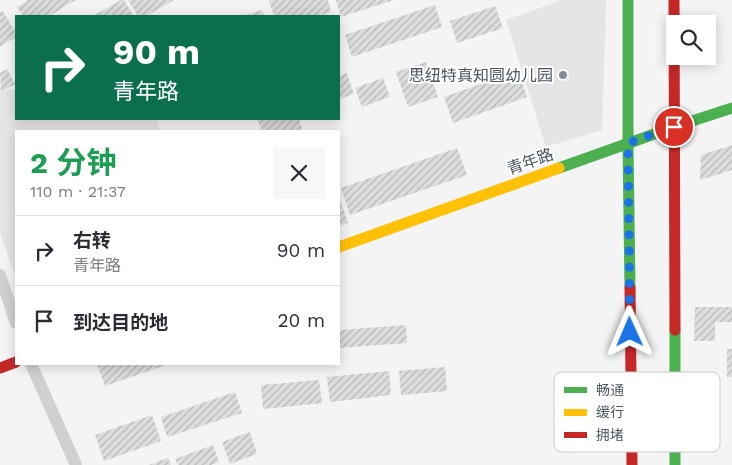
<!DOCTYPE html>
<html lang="zh">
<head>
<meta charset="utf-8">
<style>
  body { margin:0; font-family:"Work Sans","Noto Sans SC",sans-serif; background:#f7f7f7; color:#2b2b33; height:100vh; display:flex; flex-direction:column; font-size:19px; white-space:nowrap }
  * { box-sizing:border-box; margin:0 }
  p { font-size:16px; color:#7c7c81 }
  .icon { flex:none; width:28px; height:28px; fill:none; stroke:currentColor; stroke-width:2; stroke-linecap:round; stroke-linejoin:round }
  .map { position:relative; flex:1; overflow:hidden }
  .sheet { position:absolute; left:15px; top:130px; width:325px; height:235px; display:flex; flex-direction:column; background:#fff; border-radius:0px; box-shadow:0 2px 12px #0003 }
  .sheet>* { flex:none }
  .banner { position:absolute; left:15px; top:15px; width:325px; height:105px; border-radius:0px; box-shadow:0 2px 12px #0003; background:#0b6e4f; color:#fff; overflow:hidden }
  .buttons { position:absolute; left:666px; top:15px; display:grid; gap:10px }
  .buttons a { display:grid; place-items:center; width:50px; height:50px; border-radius:0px; background:#fff; box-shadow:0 2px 12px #0003; font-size:25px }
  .pin { position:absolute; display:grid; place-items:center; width:42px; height:42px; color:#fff; margin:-21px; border:2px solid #fff; border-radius:50%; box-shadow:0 1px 5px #0007 }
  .me { position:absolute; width:55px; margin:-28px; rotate:359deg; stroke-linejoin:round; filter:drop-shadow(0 0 4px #0008) }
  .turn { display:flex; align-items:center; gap:18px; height:105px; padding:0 15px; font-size:22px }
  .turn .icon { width:65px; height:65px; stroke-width:2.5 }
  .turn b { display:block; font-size:35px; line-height:42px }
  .round { display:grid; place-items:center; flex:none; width:52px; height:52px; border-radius:0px; background:#f7f7f7 }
  .headline { display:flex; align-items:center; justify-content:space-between; height:85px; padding:0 15px }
  h1 { font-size:30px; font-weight:700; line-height:38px; color:#1e9e55 }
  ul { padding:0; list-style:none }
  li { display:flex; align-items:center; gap:15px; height:70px; padding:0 15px; border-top:1px solid #e1e1e2 }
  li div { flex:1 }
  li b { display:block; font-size:19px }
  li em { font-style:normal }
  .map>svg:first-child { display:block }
</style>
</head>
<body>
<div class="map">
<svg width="732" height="465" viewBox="0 0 732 465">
  <defs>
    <pattern id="building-hatch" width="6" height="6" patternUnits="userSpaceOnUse" patternTransform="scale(1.25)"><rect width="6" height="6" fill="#ddddde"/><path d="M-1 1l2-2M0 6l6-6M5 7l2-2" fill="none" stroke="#b5b6b7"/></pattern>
  </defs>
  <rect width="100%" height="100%" fill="#f4f4f4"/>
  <g fill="#e6e5e6">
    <path d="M 562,0 L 606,0 L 602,130 L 546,147 L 506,20 Z"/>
    <path d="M 16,89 L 16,119 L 157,119 L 160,131 L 16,131 L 16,278 L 0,233 L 0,91 Z"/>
  </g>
  <g fill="url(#building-hatch)">
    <path d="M 28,0 L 76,0 L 49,16 L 23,16 L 17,7 Z"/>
    <path d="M 121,0 L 124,0 L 134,16 L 93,16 Z"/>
    <path d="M 128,0 L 174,0 L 146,16 L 138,16 Z"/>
    <path d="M 272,0 L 328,0 L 331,12 L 317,16 L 274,16 L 269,1 Z"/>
    <path d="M 336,0 L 394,0 L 341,17 Z"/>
    <path d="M 435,5 L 442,27 L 352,57 L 345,35 Z"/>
    <path d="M 495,6 L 503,28 L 457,43 L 450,21 Z"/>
    <path d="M 262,10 L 264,16 L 243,16 Z"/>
    <path d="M 3,11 L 16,33 L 16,37 L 0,47 L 0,13 Z"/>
    <path d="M 426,62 L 438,97 L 408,107 L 396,72 Z"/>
    <path d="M 7,69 L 15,84 L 1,92 L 0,73 Z"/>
    <path d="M 518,71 L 527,97 L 453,123 L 444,97 Z"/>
    <path d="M 347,73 L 354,94 L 339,99 L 339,76 Z"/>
    <path d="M 383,78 L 390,97 L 362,107 L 355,88 Z"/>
    <path d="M 257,119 L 299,119 L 302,129 L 295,131 L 262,131 Z"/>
    <path d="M 732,145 L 732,170 L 700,180 L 701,155 Z"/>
    <path d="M 457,148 L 467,175 L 350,215 L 341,188 Z"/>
    <path d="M 339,199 L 340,199 L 348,223 L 339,226 Z"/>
    <path d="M 695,307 L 732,307 L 732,322 L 715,322 L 715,341 L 694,341 Z"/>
    <path d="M 406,325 L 407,343 L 339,348 L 339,330 Z"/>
    <rect x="727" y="349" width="5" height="28"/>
    <path d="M 97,364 L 169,364 L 105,386 Z"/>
    <path d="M 445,367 L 447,391 L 401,395 L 399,371 Z"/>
    <path d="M 389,371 L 391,395 L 330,402 L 327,377 Z"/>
    <path d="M 319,380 L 322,403 L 263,409 L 261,385 Z"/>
    <path d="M 235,392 L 242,413 L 167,437 L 161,417 Z"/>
    <path d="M 152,415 L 161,441 L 104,461 L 95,435 Z"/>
    <path d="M 250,432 L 257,454 L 230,464 L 222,442 Z"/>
    <path d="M 213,445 L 219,462 L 211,465 L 178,465 L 175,459 Z"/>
    <path d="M 168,458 L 171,465 L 149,465 Z"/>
  </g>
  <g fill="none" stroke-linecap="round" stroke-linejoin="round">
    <g stroke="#ced0d2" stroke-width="12">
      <path d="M 0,275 L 16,323"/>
      <path d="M 31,364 L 76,465"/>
    </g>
    <g stroke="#4caf50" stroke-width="11">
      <path d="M 628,0 L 628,143 L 630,288"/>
      <path d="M 559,168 L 674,127 L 732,108"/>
      <path d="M 675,330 L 675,465"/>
    </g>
    <path stroke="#ffc107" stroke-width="11" d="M 339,247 L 559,168"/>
    <g stroke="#c62828" stroke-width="11">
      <path d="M 674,0 L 675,330"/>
      <path d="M 630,288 L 632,465"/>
      <path d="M 0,368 L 16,362"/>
    </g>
  </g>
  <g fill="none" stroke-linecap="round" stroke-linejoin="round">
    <path stroke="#1a73e8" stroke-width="9" stroke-dasharray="0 16.2" d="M 630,332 L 628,143 L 674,127"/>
  </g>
  <circle fill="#868d94" stroke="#fff" stroke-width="2" cx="563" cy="75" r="5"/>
  <g text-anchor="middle" stroke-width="4" stroke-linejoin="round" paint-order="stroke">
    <g font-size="16" fill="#4a5661" stroke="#fff" text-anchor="end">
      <text x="553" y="81">思纽特真知圆幼儿园</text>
    </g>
    <g font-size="16" fill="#4a5661" stroke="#fff">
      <text transform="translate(530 161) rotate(-20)" y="6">青年路</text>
    </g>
  </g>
  <rect x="554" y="372" width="166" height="80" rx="8" fill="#fff" stroke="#c9ccd0" stroke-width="1"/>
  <rect x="564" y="387" width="23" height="6" fill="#4caf50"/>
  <rect x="564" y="409" width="23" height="7" fill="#ffc107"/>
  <rect x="564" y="432" width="23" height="6" fill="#c62828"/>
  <g font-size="14" fill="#4a5661">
    <text x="596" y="395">畅通</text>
    <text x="596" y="417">缓行</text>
    <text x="596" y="440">拥堵</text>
  </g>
</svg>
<div class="buttons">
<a><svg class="icon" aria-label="search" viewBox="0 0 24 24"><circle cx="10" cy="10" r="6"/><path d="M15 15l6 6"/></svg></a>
</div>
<div class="pin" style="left:674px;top:127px;background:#d93025"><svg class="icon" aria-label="arrive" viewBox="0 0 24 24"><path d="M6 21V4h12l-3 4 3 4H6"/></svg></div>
<svg class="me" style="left:630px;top:332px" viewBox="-20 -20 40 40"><path d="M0-17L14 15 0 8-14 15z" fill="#1a73e8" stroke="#fff" stroke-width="4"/></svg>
<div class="banner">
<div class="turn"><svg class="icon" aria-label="right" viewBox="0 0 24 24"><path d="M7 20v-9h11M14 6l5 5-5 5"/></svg><div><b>90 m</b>青年路</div></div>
</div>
<section class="sheet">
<div class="headline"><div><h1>2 分钟</h1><p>110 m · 21:37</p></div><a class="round"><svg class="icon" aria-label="close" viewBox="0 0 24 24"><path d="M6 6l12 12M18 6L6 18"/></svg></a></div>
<ul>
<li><svg class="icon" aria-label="right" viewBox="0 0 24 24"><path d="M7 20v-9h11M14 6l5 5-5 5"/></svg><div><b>右转</b><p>青年路</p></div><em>90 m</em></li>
<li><svg class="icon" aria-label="arrive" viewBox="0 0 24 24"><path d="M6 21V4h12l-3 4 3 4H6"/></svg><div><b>到达目的地</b></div><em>20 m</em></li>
</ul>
</section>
</div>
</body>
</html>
